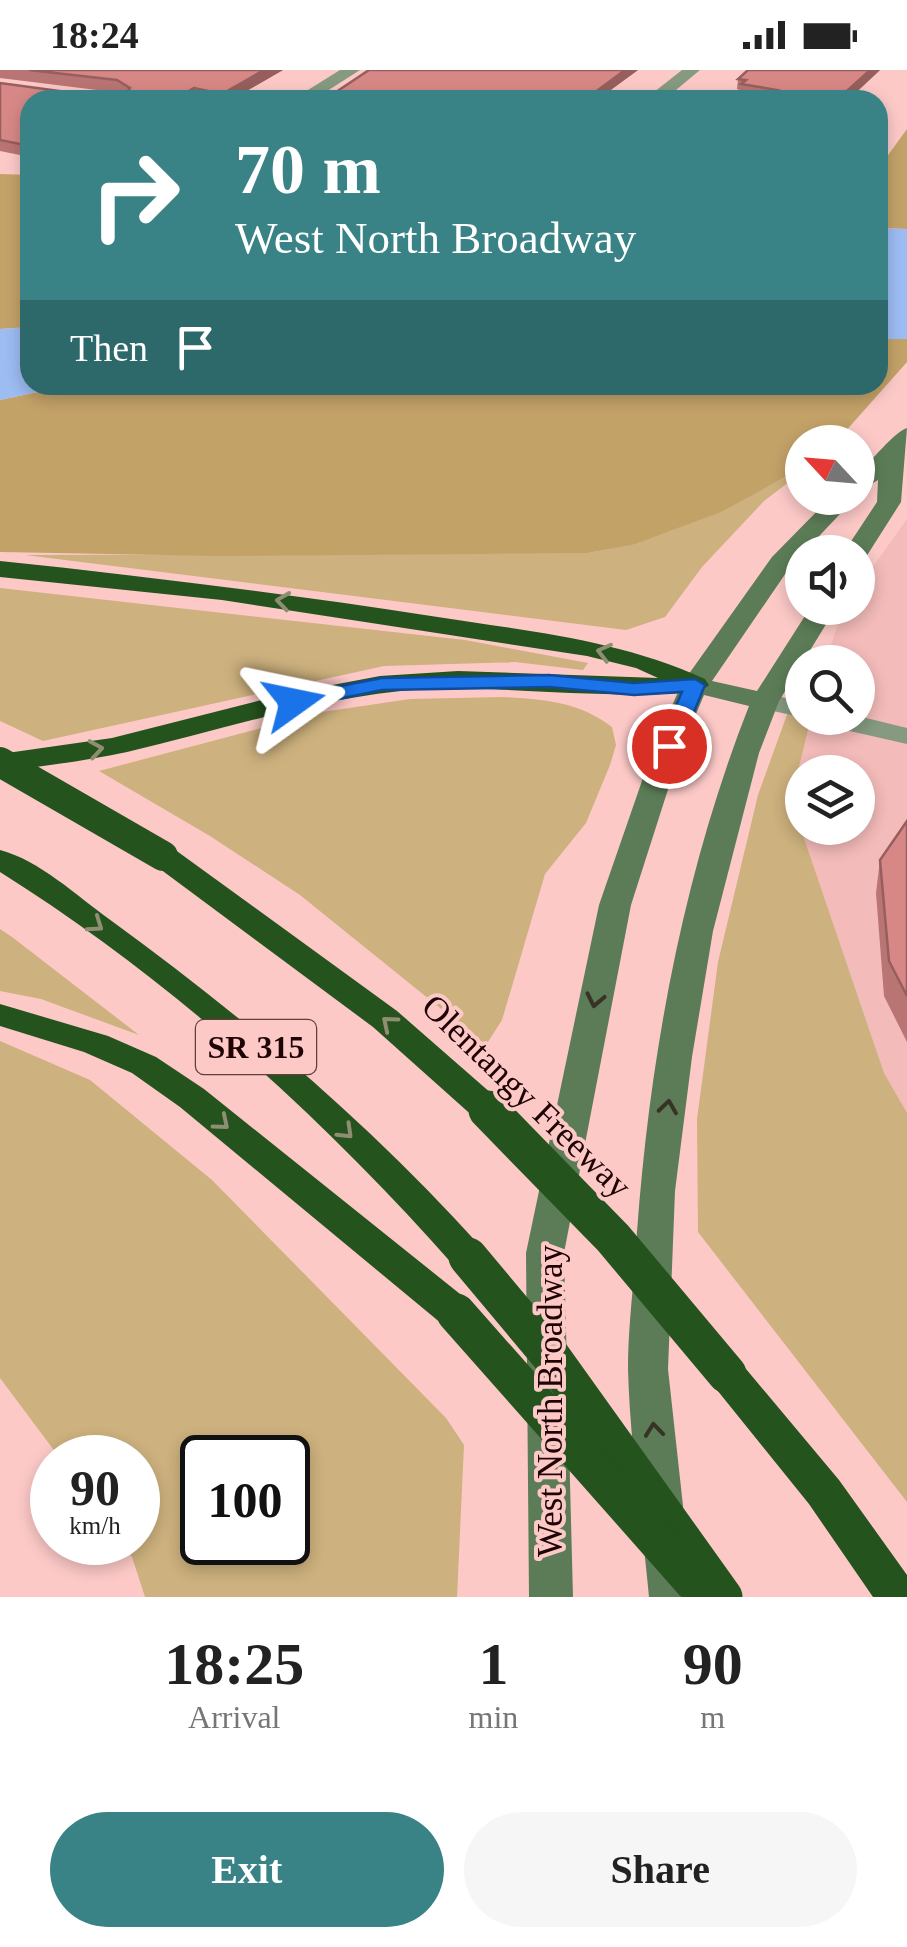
<!DOCTYPE html>
<html lang="en">
<head>
<meta charset="utf-8">
<style>
  body { margin:0; font-family:Georgia,serif; background:#f6f6f6; color:#222; height:100vh; display:flex; flex-direction:column; font-size:38px; white-space:nowrap }
  * { box-sizing:border-box; margin:0 }
  p { font-size:32px; color:#767676 }
  .icon { flex:none; width:55px; height:55px; fill:none; stroke:currentColor; stroke-width:2; stroke-linecap:round; stroke-linejoin:round }
  .map { position:relative; height:1527px; overflow:hidden }
  .panel { display:flex; flex-direction:column; background:#fff; flex:1 }
  .panel>* { flex:none }
  .hud { position:absolute; left:20px; top:20px; width:868px; height:305px; border-radius:30px; box-shadow:0 5px 15px #0003; background:#398286; color:#fff; overflow:hidden }
  .needle { width:65px; rotate:296deg }
  .buttons { position:absolute; left:785px; top:355px; display:grid; gap:20px }
  .buttons a { display:grid; place-items:center; width:90px; height:90px; border-radius:50%; background:#fff; box-shadow:0 5px 15px #0003; font-size:50px }
  .speed { position:absolute; left:30px; top:1365px; display:flex; gap:20px; font-size:50px; font-weight:700; text-align:center }
  .speed>* { display:grid; place-content:center; width:130px; height:130px; border-radius:50%; background:#fff; box-shadow:0 5px 15px #0003; line-height:1 }
  .speed small { font-size:25px; font-weight:400 }
  .speed .limit { border:5px solid #111; border-radius:15px; background:#fff; color:#111 }
  .pin { position:absolute; display:grid; place-items:center; width:85px; height:85px; color:#fff; margin:-42px; border:5px solid #fff; border-radius:50%; box-shadow:0 2px 10px #0007 }
  .me { position:absolute; width:110px; margin:-55px; rotate:78deg; stroke-linejoin:round; filter:drop-shadow(0 0 8px #0008) }
  .turn { display:flex; align-items:center; gap:35px; height:210px; padding:0 50px; font-size:45px }
  .turn .icon { width:130px; height:130px; stroke-width:2.5 }
  .turn b { display:block; font-size:70px; line-height:85px }
  .then { display:flex; align-items:center; height:95px; padding:0 50px; background:#0003; gap:20px; font-size:38px }
  .eta { display:flex; justify-content:space-evenly; align-items:center; height:170px; text-align:center }
  .eta b { font-size:60px; font-weight:700; line-height:70px }
  .action { display:flex; gap:20px; margin-top:auto; padding:20px 50px }
  .action a { flex:1; height:115px; border-radius:60px; background:#398286; color:#fff; font-size:40px; font-weight:700; line-height:115px; text-align:center }
  .action a+a { background:#f6f6f6; color:#222 }
  .status { display:flex; justify-content:space-between; align-items:center; height:70px; padding:0 50px; background:#fff; direction:ltr }
  .status svg { height:28px; fill:currentColor }
  .map>svg:first-child { display:block }
</style>
</head>
<body>
<div class="status"><b>18:24</b><svg viewBox="0 0 49 12"><path d="M0 12V9h3v3zM5 12V6h3v6zM10 12V3h3v9zM15 12V0h3v12zM26 1h20v11H26zM47 4h2v5h-2z"/></svg></div>
<div class="map">
<svg width="907" height="1527" viewBox="0 0 907 1527">
  <rect width="100%" height="100%" fill="#fcc9c7"/>
  <path fill="#f3bbb9" fill-rule="evenodd" d="M 907,449 L 907,1043 L 884,1003 L 791,730 L 811,648 L 858,648 L 858,592 L 826,592 L 842,540 L 858,538 L 858,518 ZM 802,702 L 858,702 L 858,758 L 802,758 Z"/>
  <g fill="#cdb17e" fill-rule="evenodd">
    <path d="M 802,398 L 802,402 L 764,431 L 702,497 L 665,547 L 626,560 L 25,485 L 588,483 C 666,469 733,436 802,398 Z"/>
    <path d="M 0,518 L 465,570 L 588,593 L 583,600 L 515,592 L 384,596 L 43,671 L 0,651 Z"/>
    <path d="M 802,603 L 802,648 L 811,648 L 791,730 L 884,1003 L 907,1043 L 907,1432 L 698,1162 L 697,1049 L 718,892 L 758,725 Z"/>
    <path d="M 503,627 C 545,630 577,631 612,657 L 616,675 L 610,695 L 586,753 L 545,804 L 502,950 L 486,975 L 300,825 L 210,766 L 99,701 L 322,642 L 410,629 Z"/>
    <path d="M 0,859 L 12,867 L 139,965 L 41,929 L 0,921 Z"/>
    <path d="M 0,971 L 90,1010 L 212,1110 L 446,1348 L 464,1375 L 457,1527 L 145,1527 L 132,1487 L 122,1473 L 138,1472 L 138,1388 L 59,1387 L 0,1308 ZM 202,1388 L 288,1388 L 288,1472 L 202,1472 Z"/>
  </g>
  <g fill="#c3a268">
    <path d="M 907,0 L 907,159 L 878,158 L 878,99 L 907,59 Z"/>
    <path d="M 0,104 L 30,105 L 30,257 L 0,259 Z"/>
    <path d="M 878,269 L 907,269 L 907,292 L 836,372 L 802,372 L 802,398 L 721,442 L 635,474 L 588,483 L 219,486 L 0,482 L 0,330 L 71,315 L 878,315 Z"/>
  </g>
  <g fill="#9dbcf2">
    <path d="M 878,158 L 907,159 L 907,269 L 878,269 Z"/>
    <path d="M 30,257 L 30,315 L 71,315 L 0,330 L 0,259 Z"/>
  </g>
  <g fill="none" stroke-linecap="round" stroke-linejoin="round">
    <g fill="#859a81" fill-rule="evenodd">
      <path d="M 340,0 L 360,0 L 313,30 L 292,30 Z"/>
      <path d="M 682,0 L 700,0 L 664,30 L 644,30 Z"/>
      <path d="M 765,623 L 802,632 L 805,648 L 755,637 L 751,631 Z"/>
      <path d="M 858,646 L 907,658 L 907,674 L 819,654 L 815,648 Z"/>
    </g>
    <g fill="#5c7c57" fill-rule="evenodd">
      <path d="M 907,358 L 901,432 L 866,487 L 858,489 L 858,482 L 844,482 L 877,432 L 878,410 L 858,422 L 858,403 C 870,393 895,361 907,358 Z"/>
      <path d="M 830,428 L 855,428 L 790,497 L 712,611 L 757,621 L 810,538 L 836,538 L 779,631 L 759,683 L 713,861 L 692,987 L 675,1121 L 668,1299 L 693,1527 L 649,1527 C 642,1452 630,1375 628,1299 C 628,1264 632,1228 635,1193 C 646,1006 680,811 749,636 L 704,625 L 680,682 L 631,835 L 564,1183 L 573,1527 L 529,1527 L 526,1183 L 599,835 L 652,682 L 681,615 L 772,487 Z"/>
    </g>
    <g fill="#24531e" fill-rule="evenodd">
      <path d="M 0,491 C 144,506 288,524 431,546 C 526,561 617,569 705,609 L 709,615 C 693,635 492,617 454,618 C 341,619 236,657 127,682 C 85,691 43,696 0,702 L 0,684 L 112,668 L 285,624 L 380,606 L 458,601 L 658,608 L 636,598 L 587,586 L 222,530 L 0,507 Z"/>
      <path d="M 163,777 L 174,779 L 397,941 L 500,1031 L 505,1040 L 500,1049 L 488,1052 L 476,1049 L 373,957 L 152,793 L 148,786 L 152,779 Z"/>
      <path d="M 0,780 C 39,790 77,826 109,849 C 244,947 369,1053 481,1177 L 487,1187 L 481,1197 L 468,1201 L 455,1197 C 323,1047 170,909 0,802 Z"/>
      <path d="M 0,934 L 108,966 L 156,987 L 204,1019 L 470,1232 L 475,1243 L 470,1254 L 456,1258 L 442,1254 L 180,1037 L 132,1003 L 84,982 L 0,956 Z"/>
      <path d="M 727,1288 L 741,1293 L 839,1410 L 907,1505 L 907,1527 L 873,1527 L 809,1434 L 713,1315 L 707,1304 L 713,1293 Z"/>
    </g>
    <path stroke="#24531e" stroke-width="30" d="M 0,692 L 163,786"/>
    <g stroke="#24531e" stroke-width="39">
      <path d="M 488,1040 L 613,1168 L 727,1304"/>
      <path d="M 468,1187 L 550,1285 L 723,1527"/>
      <path d="M 456,1243 L 693,1511"/>
    </g>
  </g>
  <g fill="#b97573">
    <path d="M 0,0 L 283,0 L 231,30 L 30,30 L 30,87 L 0,81 L 0,13 L 74,23 L 121,23 L 0,8 Z"/>
    <path d="M 638,0 L 597,30 L 324,30 Z"/>
    <path d="M 748,0 L 880,0 L 848,30 L 757,30 L 761,28 L 740,25 L 740,20 L 737,19 L 738,9 Z"/>
    <path d="M 907,751 L 907,972 L 884,926 L 876,823 L 880,790 Z"/>
  </g>
  <g fill="#965f5e">
    <path d="M 264,0 L 283,0 L 231,30 L 223,30 L 222,24 Z"/>
    <path d="M 625,0 L 638,0 L 597,30 L 590,30 L 590,26 Z"/>
    <path d="M 870,0 L 880,0 L 848,30 L 837,30 Z"/>
    <path d="M 194,18 L 193,30 L 173,30 Z"/>
  </g>
  <g fill="#d78886" stroke="#965f5e" stroke-width="2.5">
    <path d="M 29,0 L 264,0 L 222,24 L 194,18 L 173,30 L 30,30 L 30,76 L 0,70 L 0,13 L 74,23 L 126,23 L 130,18 L 117,10 Z"/>
    <path d="M 369,0 L 625,0 L 590,26 L 583,24 L 575,30 L 324,30 Z"/>
    <path d="M 748,0 L 870,0 L 837,30 L 757,30 L 777,20 L 741,14 L 746,10 L 738,9 Z"/>
    <path d="M 907,751 L 907,926 L 889,891 L 880,790 Z"/>
  </g>
  <defs><path id="oneway-chevron" d="M-2-3.5L2.5 0L-2 3.5" fill="none" stroke-width="1.6" stroke-linecap="round" stroke-linejoin="round" transform="scale(2.5)"/></defs>
  <g stroke="#908e72">
    <use href="#oneway-chevron" transform="translate(283 531) rotate(-172)"/>
    <use href="#oneway-chevron" transform="translate(604 582) rotate(-166)"/>
    <use href="#oneway-chevron" transform="translate(96 679) rotate(-9)"/>
    <use href="#oneway-chevron" transform="translate(96 855) rotate(35)"/>
    <use href="#oneway-chevron" transform="translate(389 953) rotate(-140)"/>
    <use href="#oneway-chevron" transform="translate(222 1053) rotate(40)"/>
    <use href="#oneway-chevron" transform="translate(346 1062) rotate(44)"/>
  </g>
  <g stroke="#373426">
    <use href="#oneway-chevron" transform="translate(595 930) rotate(102)"/>
    <use href="#oneway-chevron" transform="translate(668 1037) rotate(-82)"/>
    <use href="#oneway-chevron" transform="translate(654 1360) rotate(-96)"/>
  </g>
  <path fill="#1a73e8" stroke="#114b97" stroke-width="2.5" d="M 549,605 L 634,613 L 695,609 L 705,615 L 680,676 L 669,682 L 658,676 L 682,622 L 634,625 L 549,617 L 382,620 L 294,638 L 283,632 L 294,625 L 382,608 Z"/>
  <g text-anchor="middle" stroke-width="8" stroke-linejoin="round" paint-order="stroke">
    <rect fill="#fcc9c7" stroke="#613f3f" stroke-width="2.5" x="196" y="950" width="120" height="54" rx="8"/>
    <g font-size="32" font-weight="bold" fill="#1e0405">
      <text x="256" y="988">SR 315</text>
    </g>
    <g font-size="35" fill="#1e0405" stroke="#fcc9c7">
      <text transform="translate(527 1026) rotate(44)" y="12">Olentangy Freeway</text>
      <text transform="translate(550 1331) rotate(-90)" y="12">West North Broadway</text>
    </g>
  </g>
</svg>
<div class="buttons">
<a><svg class="needle" viewBox="-14 -14 28 28"><path d="M0-13l5 13h-10z" fill="#e53935"/><path d="M0 13l5-13h-10z" fill="#767676"/></svg></a>
<a><svg class="icon" aria-label="sound" viewBox="0 0 24 24"><path d="M4 9h4l5-4v14l-5-4H4zM17 9q2 3 0 6"/></svg></a>
<a><svg class="icon" aria-label="search" viewBox="0 0 24 24"><circle cx="10" cy="10" r="6"/><path d="M15 15l6 6"/></svg></a>
<a><svg class="icon" aria-label="layers" viewBox="0 0 24 24"><path d="M12 4l9 5-9 5-9-5zM3 14l9 5 9-5"/></svg></a>
</div>
<div class="speed"><div>90<small>km/h</small></div><div class="limit">100</div></div>
<div class="pin" style="left:669px;top:676px;background:#d93025"><svg class="icon" aria-label="arrive" viewBox="0 0 24 24"><path d="M6 21V4h12l-3 4 3 4H6"/></svg></div>
<svg class="me" style="left:294px;top:632px" viewBox="-20 -20 40 40"><path d="M0-17L14 15 0 8-14 15z" fill="#1a73e8" stroke="#fff" stroke-width="4"/></svg>
<div class="hud">
<div class="turn"><svg class="icon" aria-label="right" viewBox="0 0 24 24"><path d="M7 20v-9h11M14 6l5 5-5 5"/></svg><div><b>70 m</b>West North Broadway</div></div>
<div class="then">Then<svg class="icon" aria-label="arrive" viewBox="0 0 24 24"><path d="M6 21V4h12l-3 4 3 4H6"/></svg></div>
</div>
</div>
<section class="panel">
<div class="eta">
<div><b>18:25</b><p>Arrival</p></div>
<div><b>1</b><p>min</p></div>
<div><b>90</b><p>m</p></div>
</div>
<div class="action"><a>Exit</a><a>Share</a></div>
</section>
</body>
</html>
